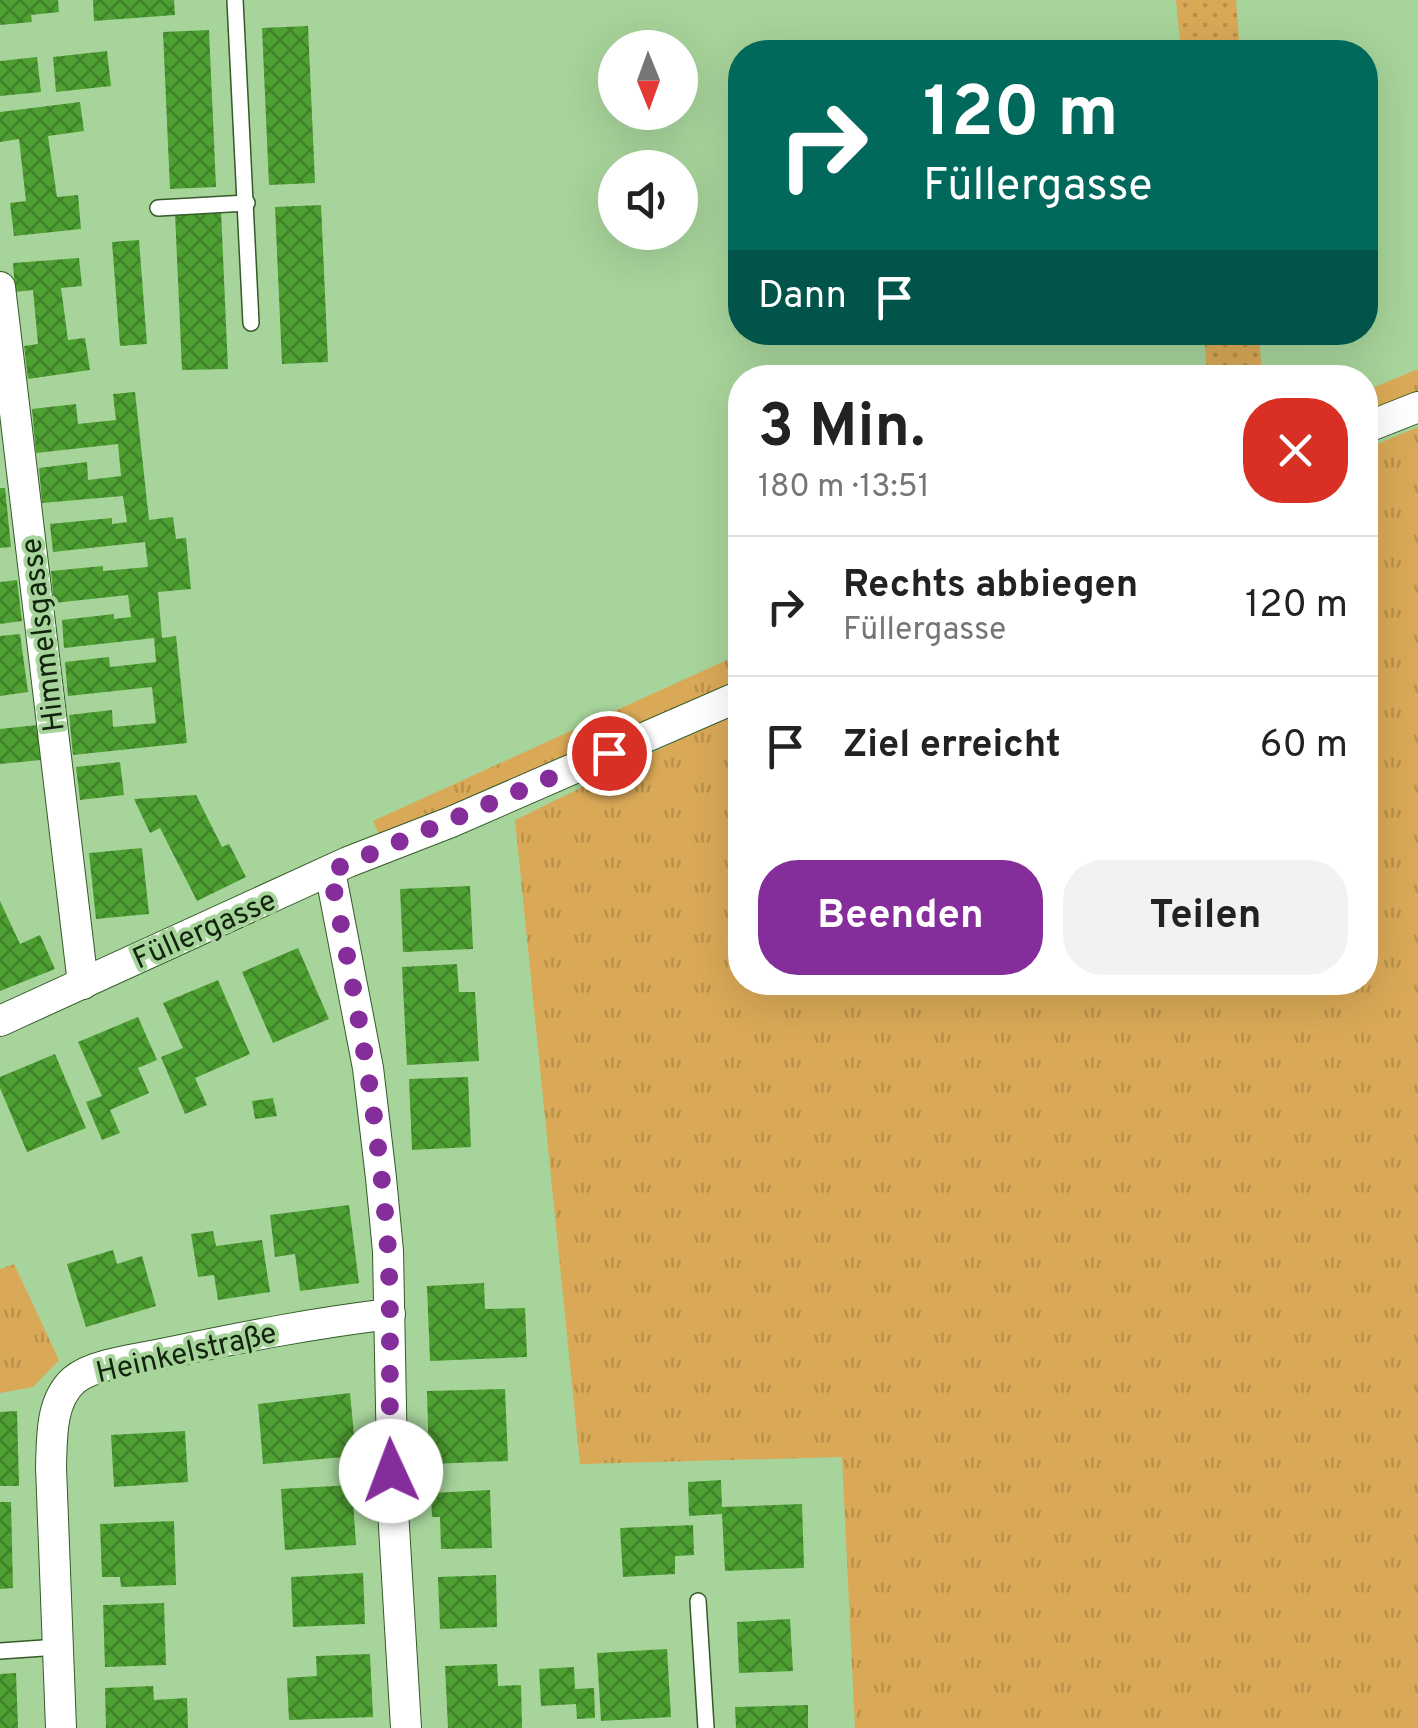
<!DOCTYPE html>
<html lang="de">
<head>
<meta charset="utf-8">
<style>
  body { margin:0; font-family:Overpass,sans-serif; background:#f2f2f2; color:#222; height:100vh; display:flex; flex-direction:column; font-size:38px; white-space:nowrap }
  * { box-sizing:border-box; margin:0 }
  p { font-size:32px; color:#767676 }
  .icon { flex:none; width:55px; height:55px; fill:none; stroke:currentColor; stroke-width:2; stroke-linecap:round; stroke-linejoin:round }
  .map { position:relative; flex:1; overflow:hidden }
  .panel { position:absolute; left:728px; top:365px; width:650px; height:630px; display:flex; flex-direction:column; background:#fff; border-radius:40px; box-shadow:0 10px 40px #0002 }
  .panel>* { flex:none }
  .hud { position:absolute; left:728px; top:40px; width:650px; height:305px; border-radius:40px; box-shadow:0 10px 40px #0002; background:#00695c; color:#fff; overflow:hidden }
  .needle { width:65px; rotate:179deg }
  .tools { position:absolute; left:598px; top:30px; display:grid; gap:20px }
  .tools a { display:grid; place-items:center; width:100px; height:100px; border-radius:50%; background:#fff; box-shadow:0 10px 40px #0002; font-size:50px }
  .pin { position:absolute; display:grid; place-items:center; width:85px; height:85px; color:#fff; margin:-42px; border:5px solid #fff; border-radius:50%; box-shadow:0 2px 10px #0007 }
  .me { position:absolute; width:110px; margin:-55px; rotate:358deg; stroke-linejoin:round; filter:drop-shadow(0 0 8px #0008) }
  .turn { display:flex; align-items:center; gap:35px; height:210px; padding:0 30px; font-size:45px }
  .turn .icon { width:130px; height:130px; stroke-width:2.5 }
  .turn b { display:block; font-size:70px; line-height:85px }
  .then { display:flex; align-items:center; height:95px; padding:0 30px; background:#0003; gap:20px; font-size:38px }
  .round { display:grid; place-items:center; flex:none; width:105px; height:105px; border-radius:40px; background:#f2f2f2 }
  .summary { display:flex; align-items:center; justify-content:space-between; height:170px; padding:0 30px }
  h1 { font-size:60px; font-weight:700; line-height:75px }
  .primary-button { display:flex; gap:20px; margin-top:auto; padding:20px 30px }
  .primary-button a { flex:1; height:115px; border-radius:40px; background:#852d9b; color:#fff; font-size:40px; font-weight:700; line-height:115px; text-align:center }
  .primary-button a+a { background:#f2f2f2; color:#222 }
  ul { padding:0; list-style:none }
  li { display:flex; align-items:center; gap:30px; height:140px; padding:0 30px; border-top:2px solid #e0e0e0 }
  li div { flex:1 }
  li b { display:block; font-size:38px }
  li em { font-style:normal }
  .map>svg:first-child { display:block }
</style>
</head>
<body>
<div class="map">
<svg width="1418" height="1728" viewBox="0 0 1418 1728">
  <defs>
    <pattern id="grass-tufts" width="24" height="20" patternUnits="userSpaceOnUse" patternTransform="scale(2.5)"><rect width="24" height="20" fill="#d9a957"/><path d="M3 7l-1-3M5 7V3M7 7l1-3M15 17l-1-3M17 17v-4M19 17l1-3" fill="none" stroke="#b9914b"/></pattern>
    <pattern id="garden-dots" width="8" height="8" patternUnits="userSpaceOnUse" patternTransform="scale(2.5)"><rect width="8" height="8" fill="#d9a957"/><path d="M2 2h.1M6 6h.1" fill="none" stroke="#b9914b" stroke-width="1.8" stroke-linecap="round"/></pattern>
    <pattern id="building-cross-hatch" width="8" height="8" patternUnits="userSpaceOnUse" patternTransform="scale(2.5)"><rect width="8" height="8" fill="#4ea032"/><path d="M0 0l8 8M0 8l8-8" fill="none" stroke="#408229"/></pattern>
  </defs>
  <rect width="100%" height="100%" fill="#a7d49b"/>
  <g fill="url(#grass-tufts)">
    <path d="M 1418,369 L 1418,395 L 1365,418 L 1365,391 Z"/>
    <path d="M 1418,427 L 1418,1728 L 855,1728 L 842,1457 L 580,1464 L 515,820 L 740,710 L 740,982 L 1365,982 L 1365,449 Z"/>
    <path d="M 740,654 L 740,684 L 380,836 L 373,821 Z"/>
    <path d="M 14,1264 L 59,1360 L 33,1387 L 0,1393 L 0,1269 Z"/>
  </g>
  <g fill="url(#garden-dots)">
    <path d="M 1176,0 L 1236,0 L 1240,52 L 1181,52 Z"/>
    <path d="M 1204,333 L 1259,333 L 1262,377 L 1207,377 Z"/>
  </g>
  <g fill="url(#building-cross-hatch)">
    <path d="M 0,0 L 58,0 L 59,12 L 31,15 L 32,22 L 0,25 Z"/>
    <path d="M 93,0 L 174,0 L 175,15 L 94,21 Z"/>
    <path d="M 308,26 L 315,183 L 269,185 L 262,28 Z"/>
    <path d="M 209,30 L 216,187 L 170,189 L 163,32 Z"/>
    <path d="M 107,51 L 111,86 L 56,92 L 53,57 Z"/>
    <path d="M 37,57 L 41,92 L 0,96 L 0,61 Z"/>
    <path d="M 80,102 L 84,131 L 48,136 L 57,197 L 78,195 L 81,229 L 14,236 L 10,203 L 26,201 L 19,139 L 0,142 L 0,112 Z"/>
    <path d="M 321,205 L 328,362 L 282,364 L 275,207 Z"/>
    <path d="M 221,211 L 228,369 L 182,370 L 175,213 Z"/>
    <path d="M 139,240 L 147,344 L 120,346 L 112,242 Z"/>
    <path d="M 79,258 L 82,286 L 61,288 L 68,340 L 85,338 L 90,370 L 28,379 L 24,346 L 38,344 L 33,290 L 15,292 L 13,263 Z"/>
    <path d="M 135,392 L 149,520 L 173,517 L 176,539 L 186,538 L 191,589 L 158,592 L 162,638 L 176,636 L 187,743 L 73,755 L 69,715 L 112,710 L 113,727 L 156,723 L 152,687 L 68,696 L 65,662 L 109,657 L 110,667 L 156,662 L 154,638 L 64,648 L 62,620 L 114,614 L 114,619 L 131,617 L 128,595 L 54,603 L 51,571 L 103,566 L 103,571 L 148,567 L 145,542 L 53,552 L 50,524 L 112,518 L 112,524 L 127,522 L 123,496 L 42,503 L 39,468 L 87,462 L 88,480 L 121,476 L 118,444 L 36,453 L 32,409 L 76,404 L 78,424 L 116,420 L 113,394 Z"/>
    <path d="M 0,488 L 5,488 L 11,547 L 0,548 Z"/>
    <path d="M 17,580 L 22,621 L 0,624 L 0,582 Z"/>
    <path d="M 20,634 L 28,692 L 0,696 L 0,636 Z"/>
    <path d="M 37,725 L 41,760 L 0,764 L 0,729 Z"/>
    <path d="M 120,762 L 124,795 L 80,800 L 76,767 Z"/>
    <path d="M 196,795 L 222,847 L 229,844 L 246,877 L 197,901 L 160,828 L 150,833 L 134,799 Z"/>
    <path d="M 142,848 L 149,914 L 96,919 L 89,853 Z"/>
    <path d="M 470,886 L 473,949 L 403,952 L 400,889 Z"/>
    <path d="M 0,901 L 20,944 L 40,935 L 55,969 L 0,991 Z"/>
    <path d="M 298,948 L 329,1019 L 273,1043 L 242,972 Z"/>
    <path d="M 457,964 L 459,992 L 475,992 L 479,1061 L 407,1065 L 402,967 Z"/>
    <path d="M 218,980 L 250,1054 L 195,1078 L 207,1105 L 185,1114 L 161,1057 L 183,1048 L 163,1003 Z"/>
    <path d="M 138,1017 L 157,1060 L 138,1068 L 149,1093 L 110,1110 L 120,1133 L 102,1140 L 86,1102 L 102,1096 L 78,1042 Z"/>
    <path d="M 55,1054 L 86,1128 L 27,1152 L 0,1088 L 0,1077 Z"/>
    <path d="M 468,1077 L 471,1147 L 412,1150 L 409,1079 Z"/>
    <path d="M 273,1098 L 277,1116 L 255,1119 L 252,1101 Z"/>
    <path d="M 349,1205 L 359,1283 L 300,1291 L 295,1254 L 275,1257 L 270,1215 Z"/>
    <path d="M 213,1231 L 216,1246 L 262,1240 L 270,1292 L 218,1300 L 214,1275 L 198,1277 L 191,1234 Z"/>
    <path d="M 113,1250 L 117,1264 L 142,1256 L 156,1306 L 86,1327 L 67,1264 Z"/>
    <path d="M 484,1283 L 485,1309 L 525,1308 L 527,1357 L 430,1361 L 427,1286 Z"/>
    <path d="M 505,1389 L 508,1461 L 429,1464 L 427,1391 Z"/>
    <path d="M 350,1393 L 356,1456 L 263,1464 L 258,1404 Z"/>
    <path d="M 17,1411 L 19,1486 L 0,1486 L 0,1412 Z"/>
    <path d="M 185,1431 L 188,1482 L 114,1487 L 111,1435 Z"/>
    <path d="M 721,1480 L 722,1507 L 802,1504 L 804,1568 L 725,1571 L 722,1514 L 689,1516 L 688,1482 Z"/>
    <path d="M 352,1485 L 356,1545 L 285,1550 L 281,1489 Z"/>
    <path d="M 490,1490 L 492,1548 L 441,1549 L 440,1517 L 432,1517 L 431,1493 Z"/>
    <path d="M 0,1502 L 11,1502 L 13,1588 L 0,1589 Z"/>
    <path d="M 174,1521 L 176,1585 L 121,1587 L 120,1577 L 102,1577 L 100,1524 Z"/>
    <path d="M 693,1525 L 694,1555 L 675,1556 L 675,1574 L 623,1577 L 620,1528 Z"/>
    <path d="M 363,1573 L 365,1624 L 293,1627 L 291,1577 Z"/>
    <path d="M 496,1575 L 497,1627 L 440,1629 L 438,1577 Z"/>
    <path d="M 164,1603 L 166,1665 L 105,1667 L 103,1605 Z"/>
    <path d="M 790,1619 L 793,1671 L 739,1673 L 737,1622 Z"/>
    <path d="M 667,1649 L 671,1717 L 601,1721 L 597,1653 Z"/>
    <path d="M 370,1654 L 373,1717 L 289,1720 L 287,1678 L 317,1676 L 316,1656 Z"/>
    <path d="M 497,1664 L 498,1686 L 521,1685 L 522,1728 L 448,1728 L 445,1666 Z"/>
    <path d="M 574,1667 L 575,1689 L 594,1688 L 595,1718 L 577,1719 L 576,1704 L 541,1706 L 539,1669 Z"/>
    <path d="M 16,1673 L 18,1728 L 0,1728 L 0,1674 Z"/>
    <path d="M 153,1686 L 154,1700 L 187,1698 L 188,1728 L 106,1728 L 105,1688 Z"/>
    <path d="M 808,1705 L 808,1728 L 736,1728 L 735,1707 Z"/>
  </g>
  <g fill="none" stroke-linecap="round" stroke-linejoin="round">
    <g stroke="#345b28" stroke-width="18">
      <g id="service">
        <path d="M 235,0 L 251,323"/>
        <path d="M 158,208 L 247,203"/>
        <path d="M 698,1601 L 706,1728"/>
        <path d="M 0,1651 L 58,1647"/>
      </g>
    </g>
    <g stroke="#345b28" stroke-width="32">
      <g id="minor">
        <path d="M 0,287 L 83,984"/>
        <path d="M 1365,428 L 1418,407"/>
        <path d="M 330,871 L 368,1068 L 381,1178 L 388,1251 L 393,1510 L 406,1728"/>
        <path d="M 0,1021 L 348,862 L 451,822 L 740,696"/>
        <path d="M 61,1728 L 51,1467 C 52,1439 50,1401 74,1380 C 93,1364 138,1359 162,1354 C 238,1338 313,1323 390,1314"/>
      </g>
    </g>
    <use href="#service" stroke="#fff" stroke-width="15"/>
    <use href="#minor" stroke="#fff" stroke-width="30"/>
  </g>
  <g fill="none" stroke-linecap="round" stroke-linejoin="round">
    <path stroke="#852d9b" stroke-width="18" stroke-dasharray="0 32.4" d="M 391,1471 C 388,1397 392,1323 388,1249 C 379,1121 356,996 330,871 L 609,753"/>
  </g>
  <g text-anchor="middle" stroke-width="8" stroke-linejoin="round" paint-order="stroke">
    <g font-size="30" fill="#13240e" stroke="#a7d49b">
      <text transform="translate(42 635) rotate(-97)" y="10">Himmelsgasse</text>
      <text transform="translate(204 929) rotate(-24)" y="10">Füllergasse</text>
      <text transform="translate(186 1352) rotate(-13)" y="10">Heinkelstraße</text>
    </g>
  </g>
</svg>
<div class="tools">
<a><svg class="needle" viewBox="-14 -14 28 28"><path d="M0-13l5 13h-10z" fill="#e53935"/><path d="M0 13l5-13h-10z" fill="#767676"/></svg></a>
<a><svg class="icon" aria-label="sound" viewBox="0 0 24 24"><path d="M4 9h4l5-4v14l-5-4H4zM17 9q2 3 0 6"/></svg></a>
</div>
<div class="pin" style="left:609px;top:753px;background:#d93025"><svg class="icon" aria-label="arrive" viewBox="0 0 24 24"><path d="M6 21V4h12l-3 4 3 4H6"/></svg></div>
<svg class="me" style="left:391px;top:1471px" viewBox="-20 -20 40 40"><circle r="19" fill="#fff"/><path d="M0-13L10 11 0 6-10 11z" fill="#852d9b"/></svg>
<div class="hud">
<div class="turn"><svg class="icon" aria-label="right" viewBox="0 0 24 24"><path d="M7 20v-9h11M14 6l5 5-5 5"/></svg><div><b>120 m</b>Füllergasse</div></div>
<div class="then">Dann<svg class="icon" aria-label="arrive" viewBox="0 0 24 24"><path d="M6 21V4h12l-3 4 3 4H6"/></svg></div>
</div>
<section class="panel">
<div class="summary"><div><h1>3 Min.</h1><p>180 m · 13:51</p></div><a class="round" style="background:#d93025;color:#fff"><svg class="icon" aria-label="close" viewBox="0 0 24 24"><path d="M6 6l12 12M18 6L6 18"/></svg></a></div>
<ul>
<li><svg class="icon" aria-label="right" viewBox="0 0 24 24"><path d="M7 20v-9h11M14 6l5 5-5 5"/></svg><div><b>Rechts abbiegen</b><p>Füllergasse</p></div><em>120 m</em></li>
<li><svg class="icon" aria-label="arrive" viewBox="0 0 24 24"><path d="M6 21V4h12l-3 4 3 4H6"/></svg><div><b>Ziel erreicht</b></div><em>60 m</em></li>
</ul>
<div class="primary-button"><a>Beenden</a><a>Teilen</a></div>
</section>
</div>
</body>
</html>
